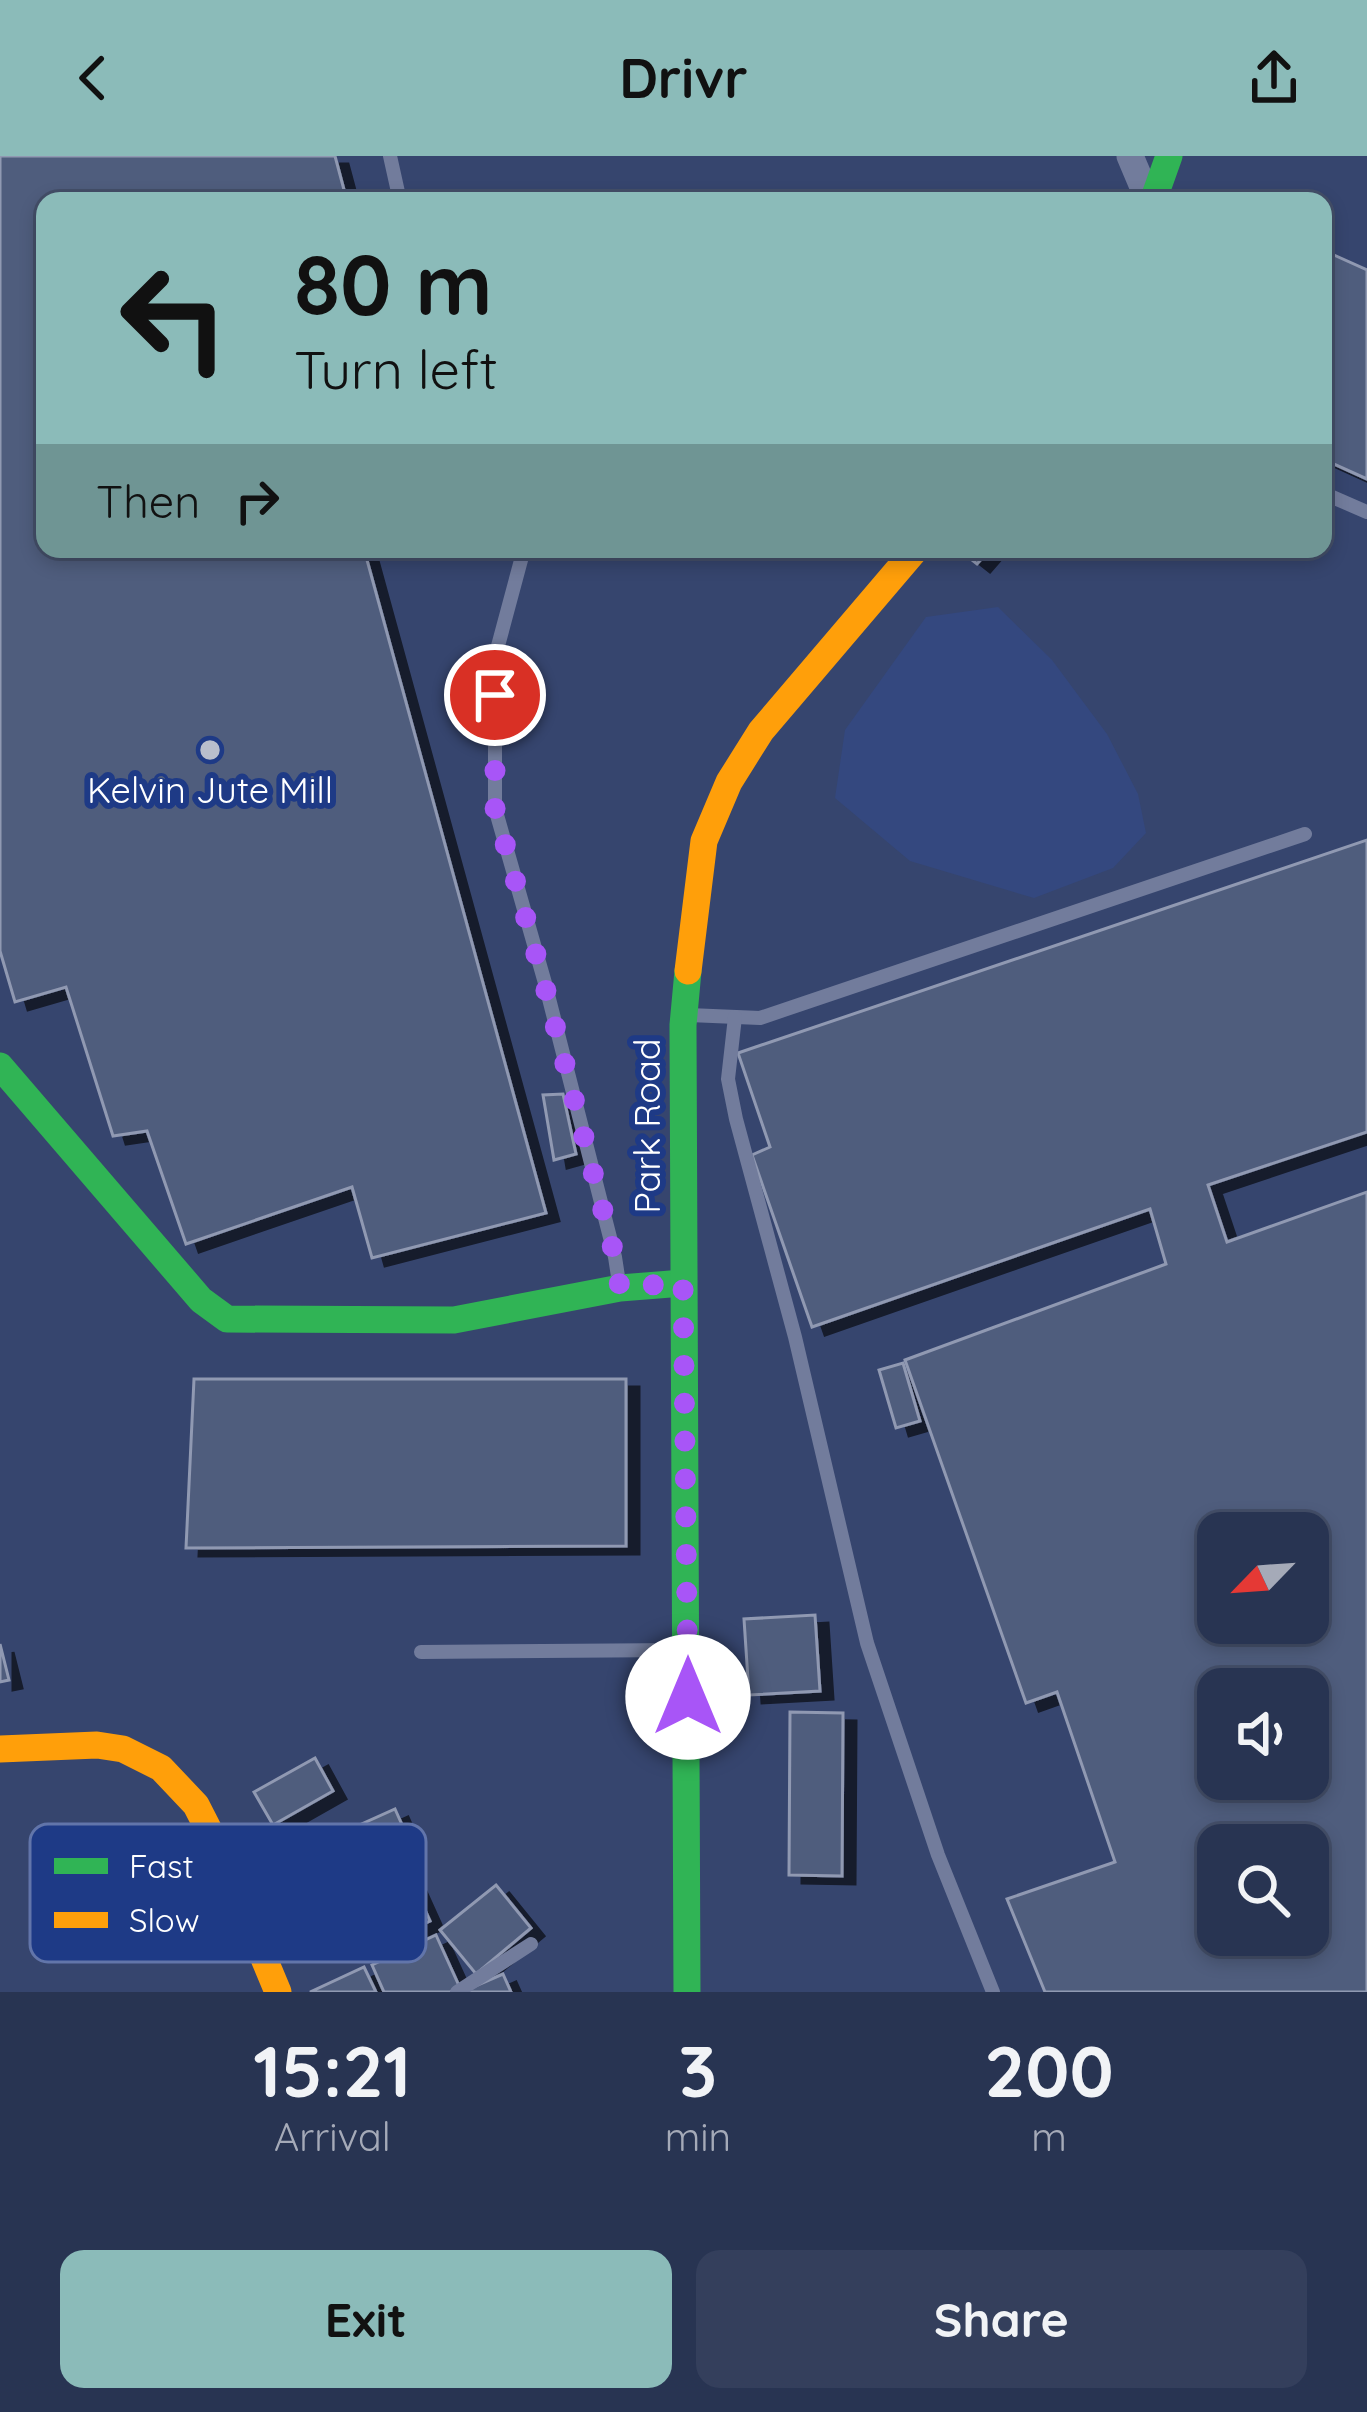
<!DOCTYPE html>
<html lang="en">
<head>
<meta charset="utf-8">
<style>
  body { margin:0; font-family:Quicksand,sans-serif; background:#343f5c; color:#f1f3f6; height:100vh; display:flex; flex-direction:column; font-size:45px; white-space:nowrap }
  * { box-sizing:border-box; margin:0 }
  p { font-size:39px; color:#a5aab8 }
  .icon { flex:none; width:66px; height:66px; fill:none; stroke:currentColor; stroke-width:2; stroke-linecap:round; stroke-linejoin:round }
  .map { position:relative; height:1836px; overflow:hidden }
  .sheet { display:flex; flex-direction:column; background:#283452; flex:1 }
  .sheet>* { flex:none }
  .guide { position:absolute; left:36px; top:36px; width:1296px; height:366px; border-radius:24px; box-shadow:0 6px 18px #0003,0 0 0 3px #444f69; background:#8bbbb9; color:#111; overflow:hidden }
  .needle { width:78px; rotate:245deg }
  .buttons { position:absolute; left:1197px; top:1356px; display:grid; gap:24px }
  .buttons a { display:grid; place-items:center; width:132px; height:132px; border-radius:24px; background:#283452; box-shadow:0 6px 18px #0003,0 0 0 3px #444f69; font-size:60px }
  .pin { position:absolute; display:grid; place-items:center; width:102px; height:102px; color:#fff; margin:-51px; border:6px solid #fff; border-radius:50%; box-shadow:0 3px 12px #0007 }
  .me { position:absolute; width:132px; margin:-66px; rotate:0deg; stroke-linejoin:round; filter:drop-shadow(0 0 9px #0008) }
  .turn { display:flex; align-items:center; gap:42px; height:252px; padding:0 60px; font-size:54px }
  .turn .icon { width:156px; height:156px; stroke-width:2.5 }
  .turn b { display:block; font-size:84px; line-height:102px }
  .then { display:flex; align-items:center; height:114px; padding:0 60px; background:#0003; gap:24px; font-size:45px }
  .eta { display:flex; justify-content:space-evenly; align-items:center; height:204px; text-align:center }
  .eta b { font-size:72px; font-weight:700; line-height:84px }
  .cta { display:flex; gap:24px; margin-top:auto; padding:24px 60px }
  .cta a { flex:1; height:138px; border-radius:24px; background:#8bbbb9; color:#111; font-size:48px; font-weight:700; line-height:138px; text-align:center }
  .cta a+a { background:#343f5c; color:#f1f3f6 }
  header { display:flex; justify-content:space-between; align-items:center; height:156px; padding:0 60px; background:#8bbbb9; color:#111; font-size:54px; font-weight:700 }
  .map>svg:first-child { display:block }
</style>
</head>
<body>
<header><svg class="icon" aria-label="back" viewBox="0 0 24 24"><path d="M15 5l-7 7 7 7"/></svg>Drivr<svg class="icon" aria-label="share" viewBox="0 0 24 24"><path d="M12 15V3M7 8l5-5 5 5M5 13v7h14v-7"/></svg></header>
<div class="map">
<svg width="1367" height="1836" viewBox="0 0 1367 1836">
  <defs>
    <filter id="shadow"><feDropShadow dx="13" dy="8" stdDeviation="0" flood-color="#0009"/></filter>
  </defs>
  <rect width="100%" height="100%" fill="#36456e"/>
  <path fill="#34487f" d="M 998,451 L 1052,504 L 1107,578 L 1138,638 L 1146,677 L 1113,712 L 1034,742 L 910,705 L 835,642 L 845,574 L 926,461 Z"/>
  <g fill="#505d7d" stroke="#9099b2" stroke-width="3" fill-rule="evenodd" filter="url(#shadow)">
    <path d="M 0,0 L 335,0 L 347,45 L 45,45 L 45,393 L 364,393 L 546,1057 L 372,1102 L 352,1031 L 186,1088 L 147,975 L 113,980 L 66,831 L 15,846 L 0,795 Z"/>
    <path d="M 1325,95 L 1367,114 L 1367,323 L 1323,303 Z"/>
    <path d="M 958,393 L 990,393 L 977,408 Z"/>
    <path d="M 1367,684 L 1367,976 L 1208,1029 L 1227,1086 L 1367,1036 L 1367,1836 L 1045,1836 L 1007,1743 L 1115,1706 L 1057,1536 L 1026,1547 L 905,1204 L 1166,1108 L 1150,1053 L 812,1171 L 752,999 L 770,991 L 738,897 ZM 1218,1377 L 1308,1377 L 1308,1467 L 1218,1467 ZM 1218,1533 L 1308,1533 L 1308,1623 L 1218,1623 ZM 1218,1689 L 1308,1689 L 1308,1779 L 1218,1779 Z"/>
    <path d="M 563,938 L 576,998 L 554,1004 L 543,939 Z"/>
    <path d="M 903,1207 L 920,1265 L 896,1272 L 879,1214 Z"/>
    <path d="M 194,1223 L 626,1223 L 626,1390 L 186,1392 Z"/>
    <path d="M 815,1459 L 820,1535 L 749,1539 L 744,1463 Z"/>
    <path d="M 0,1488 L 9,1524 L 0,1526 Z"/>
    <path d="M 790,1556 L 843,1557 L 842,1720 L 789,1719 Z"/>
    <path d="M 315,1602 L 333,1635 L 273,1669 L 254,1636 Z"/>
    <path d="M 395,1653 L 411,1689 L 371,1707 L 355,1671 Z"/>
    <path d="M 402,1703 L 430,1765 L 371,1792 L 343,1730 Z"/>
    <path d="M 496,1729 L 531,1772 L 476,1818 L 440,1774 Z"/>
    <path d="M 436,1779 L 460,1832 L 450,1836 L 384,1836 L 372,1809 Z"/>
    <path d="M 364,1811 L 376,1836 L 310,1836 Z"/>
    <path d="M 503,1818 L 511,1836 L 466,1836 L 466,1834 Z"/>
  </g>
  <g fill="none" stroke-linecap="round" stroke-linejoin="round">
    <g stroke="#727c9c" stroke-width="14">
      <path d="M 390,0 L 400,45"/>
      <path d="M 1323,337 L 1367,356"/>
      <path d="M 524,393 L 495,501 L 495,652 L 545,827 L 615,1101 L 619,1127"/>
      <path d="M 689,859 L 760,862 L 1305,678"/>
      <path d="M 735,861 L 728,923 L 736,963 L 795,1181 L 867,1487 L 938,1699 L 993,1836"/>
      <path d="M 421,1496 L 680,1494"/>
      <path d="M 457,1836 L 531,1788"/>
    </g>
    <path stroke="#727c9c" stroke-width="27" d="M 1130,0 L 1149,45"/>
    <g stroke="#30b455" stroke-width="27">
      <path d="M 1153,45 L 1169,0"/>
      <path d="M 0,910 L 201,1144 L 227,1163 L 454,1164 L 620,1132 L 683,1127"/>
      <path d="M 687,1836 L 683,869 L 688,815"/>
    </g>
    <g stroke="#ff9f0a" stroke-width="27">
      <path d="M 688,815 L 704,685 L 729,626 L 761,575 L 916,393"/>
      <path d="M 0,1593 L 97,1589 L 123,1593 L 161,1612 L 196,1649 L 218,1692 L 278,1836"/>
    </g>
  </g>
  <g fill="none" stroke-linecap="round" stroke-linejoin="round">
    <path stroke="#a855f7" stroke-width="21" stroke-dasharray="0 37.8" d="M 495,539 L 495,652 L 544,827 L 615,1101 L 620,1132 L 683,1126 L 688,1541"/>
  </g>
  <circle fill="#b9becc" stroke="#1e3a86" stroke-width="4.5" cx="210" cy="594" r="12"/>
  <g text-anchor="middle" stroke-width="12" stroke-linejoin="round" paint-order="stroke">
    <g font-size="36" fill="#fff" stroke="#1e3a86">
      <text x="210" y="647">Kelvin Jute Mill</text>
    </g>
    <g font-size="36" fill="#fff" stroke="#1e3a86">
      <text transform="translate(647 970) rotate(-90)" y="13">Park Road</text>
    </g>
  </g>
  <rect x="30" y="1668" width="396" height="138" rx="18" fill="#1e3a86" stroke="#6275aa" stroke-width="3"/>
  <rect x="54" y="1702" width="54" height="16" fill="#30b455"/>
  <rect x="54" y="1756" width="54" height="16" fill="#ff9f0a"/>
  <g font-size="33" fill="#fff">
    <text x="129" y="1722">Fast</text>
    <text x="129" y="1776">Slow</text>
  </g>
</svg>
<div class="buttons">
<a><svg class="needle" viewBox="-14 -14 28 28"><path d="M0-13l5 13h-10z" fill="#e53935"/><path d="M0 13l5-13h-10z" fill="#a5aab8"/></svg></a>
<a><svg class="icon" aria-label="sound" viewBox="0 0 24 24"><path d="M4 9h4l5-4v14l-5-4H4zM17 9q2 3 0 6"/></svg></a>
<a><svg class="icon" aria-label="search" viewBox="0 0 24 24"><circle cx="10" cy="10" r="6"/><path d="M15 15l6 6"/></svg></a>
</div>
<div class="pin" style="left:495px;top:539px;background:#d93025"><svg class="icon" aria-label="arrive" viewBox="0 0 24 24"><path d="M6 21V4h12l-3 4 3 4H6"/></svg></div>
<svg class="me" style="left:688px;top:1541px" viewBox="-20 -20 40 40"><circle r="19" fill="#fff"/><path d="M0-13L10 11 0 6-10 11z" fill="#a855f7"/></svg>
<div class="guide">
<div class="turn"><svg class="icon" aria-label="left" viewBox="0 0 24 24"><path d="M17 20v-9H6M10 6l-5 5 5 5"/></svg><div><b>80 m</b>Turn left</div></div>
<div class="then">Then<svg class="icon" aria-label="right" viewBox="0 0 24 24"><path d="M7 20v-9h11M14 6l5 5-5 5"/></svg></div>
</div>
</div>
<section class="sheet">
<div class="eta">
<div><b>15:21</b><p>Arrival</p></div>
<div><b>3</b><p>min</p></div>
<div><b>200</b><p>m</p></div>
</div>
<div class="cta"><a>Exit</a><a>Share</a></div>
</section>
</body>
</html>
